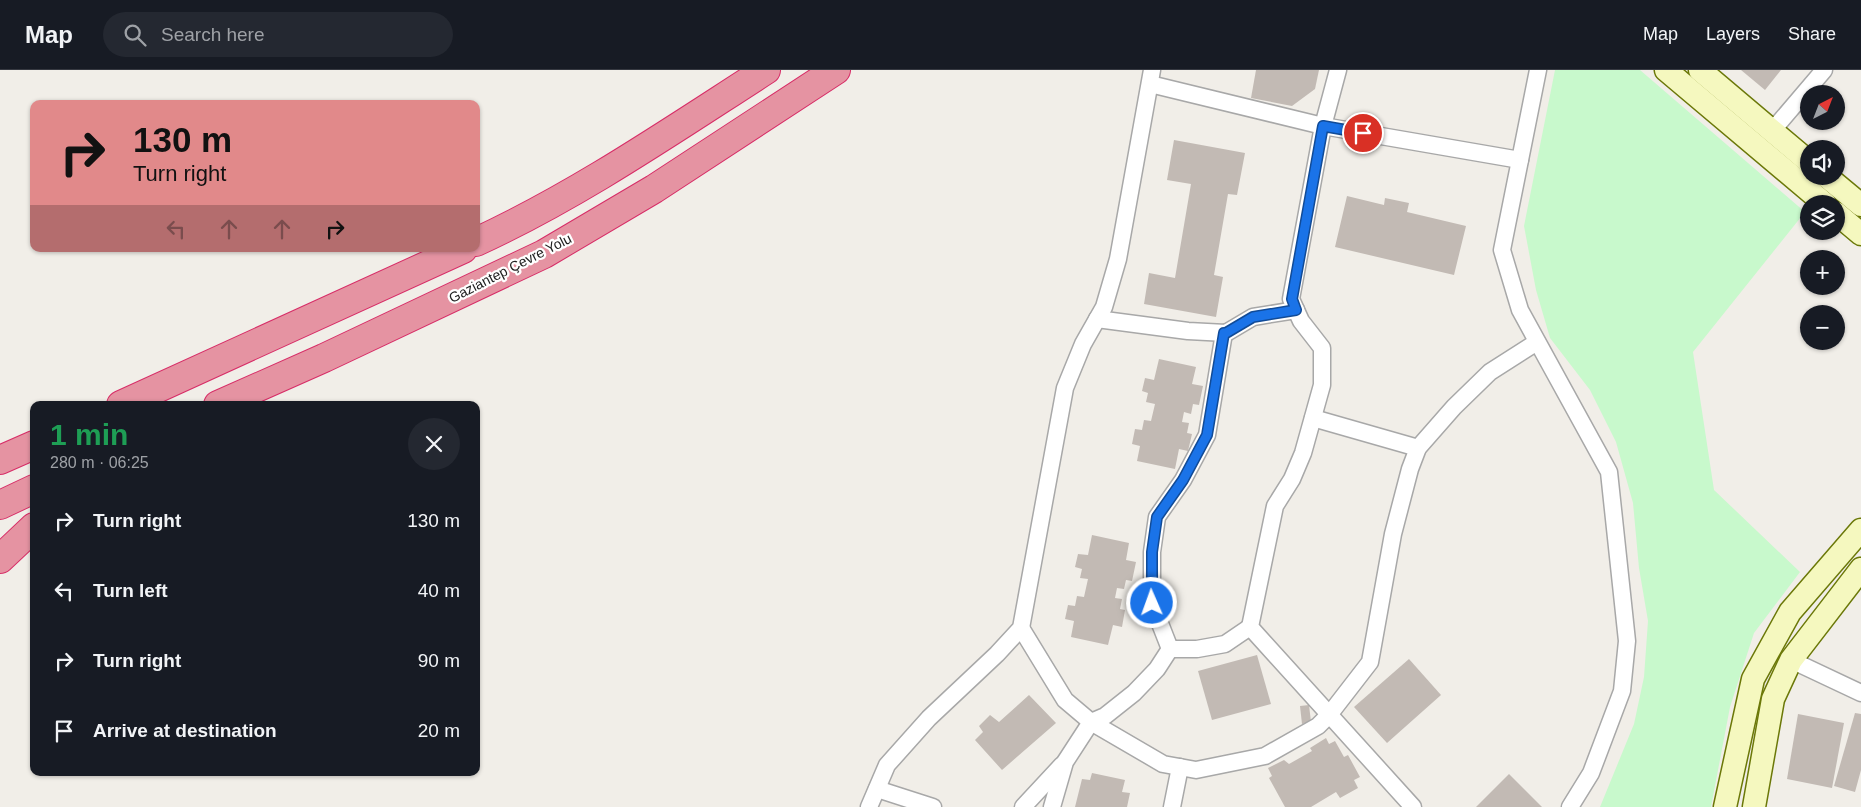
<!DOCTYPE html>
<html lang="en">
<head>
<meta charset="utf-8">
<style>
  body { margin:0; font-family:Helvetica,sans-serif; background:#242831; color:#f1f3f6; height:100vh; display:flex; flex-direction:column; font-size:19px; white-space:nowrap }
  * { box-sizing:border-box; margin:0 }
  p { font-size:16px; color:#9ea1a6 }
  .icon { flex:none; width:28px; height:28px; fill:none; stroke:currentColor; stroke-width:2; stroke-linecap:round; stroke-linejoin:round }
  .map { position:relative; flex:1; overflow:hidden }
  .panel { position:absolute; left:30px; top:331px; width:450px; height:375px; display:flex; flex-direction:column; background:#171b24; border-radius:10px; box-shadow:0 1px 4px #0004 }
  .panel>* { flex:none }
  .hud { position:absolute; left:30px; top:30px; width:450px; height:152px; border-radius:10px; box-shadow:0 1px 4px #0004; background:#e1898a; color:#111; overflow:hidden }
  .needle { width:32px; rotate:42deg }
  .controls { position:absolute; left:1800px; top:15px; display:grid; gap:10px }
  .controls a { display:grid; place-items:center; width:45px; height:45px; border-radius:50%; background:#171b24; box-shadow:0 1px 4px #0004; font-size:25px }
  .pin { position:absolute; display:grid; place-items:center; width:42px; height:42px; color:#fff; margin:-21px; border:2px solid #fff; border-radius:50%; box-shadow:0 1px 5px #0007 }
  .me { position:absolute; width:55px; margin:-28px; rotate:358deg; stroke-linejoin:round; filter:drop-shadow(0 0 4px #0008) }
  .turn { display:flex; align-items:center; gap:18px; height:105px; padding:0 20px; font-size:22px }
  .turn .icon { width:65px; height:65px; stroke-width:2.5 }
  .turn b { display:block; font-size:35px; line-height:42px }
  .lanes { display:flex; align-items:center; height:48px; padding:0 20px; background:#0003; justify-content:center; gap:25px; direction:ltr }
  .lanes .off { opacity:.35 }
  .round { display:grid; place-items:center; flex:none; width:52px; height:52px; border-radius:26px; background:#242831 }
  .summary { display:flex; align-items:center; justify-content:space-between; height:85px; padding:0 20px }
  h1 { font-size:30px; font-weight:700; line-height:38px; color:#1e9e55 }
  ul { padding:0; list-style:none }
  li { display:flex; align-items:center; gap:15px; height:70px; padding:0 20px }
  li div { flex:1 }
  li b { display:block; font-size:19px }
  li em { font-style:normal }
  header { display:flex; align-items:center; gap:30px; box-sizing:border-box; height:70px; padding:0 25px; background:#171b24; border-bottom:1px solid #363941 }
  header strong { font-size:24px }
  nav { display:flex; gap:28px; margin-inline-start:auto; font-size:18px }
  .search { width:350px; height:45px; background:#242831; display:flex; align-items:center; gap:12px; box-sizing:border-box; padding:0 18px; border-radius:28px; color:#9ea1a6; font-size:19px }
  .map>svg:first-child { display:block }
</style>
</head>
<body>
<header>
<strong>Map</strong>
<div class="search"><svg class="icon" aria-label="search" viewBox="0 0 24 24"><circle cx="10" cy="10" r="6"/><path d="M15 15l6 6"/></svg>Search here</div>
<nav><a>Map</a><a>Layers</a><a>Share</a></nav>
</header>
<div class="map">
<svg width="1861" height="737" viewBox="0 0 1861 737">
  <rect width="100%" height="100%" fill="#f1eee8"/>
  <path fill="#c8f9cc" d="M 1555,0 L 1640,0 L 1805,142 L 1693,282 L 1714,420 L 1800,502 L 1754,563 L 1730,637 L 1711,737 L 1600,737 L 1634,654 L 1644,607 L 1648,551 L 1639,498 L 1633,433 L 1616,372 L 1590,320 L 1550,268 L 1536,220 L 1524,156 Z"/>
  <g fill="#c2bab4">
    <path d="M 1256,0 L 1319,0 L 1315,19 L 1292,36 L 1251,28 Z"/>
    <path d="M 1741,0 L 1781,0 L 1765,20 Z"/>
    <path d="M 1174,70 L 1245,83 L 1237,125 L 1228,124 L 1214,205 L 1223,207 L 1216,247 L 1144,234 L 1149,203 L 1175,208 L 1191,114 L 1167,110 Z"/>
    <path d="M 1347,126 L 1384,135 L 1385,128 L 1409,133 L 1407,142 L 1466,156 L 1454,205 L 1335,177 Z"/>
    <path d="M 1159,289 L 1196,297 L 1192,314 L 1203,316 L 1199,335 L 1193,334 L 1191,344 L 1184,342 L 1182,352 L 1189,353 L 1187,363 L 1192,364 L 1188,381 L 1179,379 L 1175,399 L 1137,391 L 1140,376 L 1132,374 L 1135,359 L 1142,360 L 1144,350 L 1151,351 L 1155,334 L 1146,332 L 1148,323 L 1142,321 L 1145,308 L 1154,310 Z"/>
    <path d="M 1092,465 L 1129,473 L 1126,490 L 1136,492 L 1132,511 L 1126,510 L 1124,519 L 1117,518 L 1115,528 L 1122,529 L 1120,539 L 1125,540 L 1122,557 L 1113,555 L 1108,575 L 1071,567 L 1074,551 L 1065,549 L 1068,535 L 1075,536 L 1077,526 L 1084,527 L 1088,509 L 1080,508 L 1082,499 L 1075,497 L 1078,484 L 1088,485 Z"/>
    <path d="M 1257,585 L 1271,634 L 1212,650 L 1198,601 Z"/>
    <path d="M 1409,589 L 1441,625 L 1387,673 L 1354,637 Z"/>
    <path d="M 1029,625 L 1056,653 L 1002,700 L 975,670 L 983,662 L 979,656 L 990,645 L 999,652 Z"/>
    <path d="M 1309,635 L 1311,652 L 1302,654 L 1300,636 Z"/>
    <path d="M 1855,643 L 1861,644 L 1861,700 L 1855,722 L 1834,716 Z"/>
    <path d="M 1798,644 L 1844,653 L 1832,718 L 1787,709 Z"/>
    <path d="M 1326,668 L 1329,674 L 1335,671 L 1344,687 L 1348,685 L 1360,707 L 1354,710 L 1358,718 L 1340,728 L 1336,722 L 1311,737 L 1285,737 L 1269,708 L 1272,706 L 1268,698 L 1284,690 L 1289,694 L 1312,681 L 1310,678 Z"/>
    <path d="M 1092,703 L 1125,710 L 1122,722 L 1130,723 L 1127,737 L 1075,737 L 1082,709 L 1090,710 Z"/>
    <path d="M 1509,704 L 1542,737 L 1476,737 Z"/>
  </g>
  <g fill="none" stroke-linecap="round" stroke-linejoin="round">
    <g stroke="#a8a8a8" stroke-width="19">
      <g id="street">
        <path d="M 1338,0 L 1323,56 L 1291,229 L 1301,251 L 1322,278 L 1322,315 L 1303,383 L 1292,409 L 1275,436 L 1250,557 L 1413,737"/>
        <path d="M 1538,0 L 1502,180 L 1520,240 L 1609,402 L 1627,571 L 1622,621 L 1591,703 L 1570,737"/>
        <path d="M 1150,14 L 1323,56 L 1520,90"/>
        <path d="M 1772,61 L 1824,0"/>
        <path d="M 1097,249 L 1188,261 L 1226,263 L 1253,247 L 1296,240"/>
        <path d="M 1313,348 L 1418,378"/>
        <path d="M 1021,558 L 1065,630 L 1091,652 L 1163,694 L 1196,700 L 1265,686 L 1318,656 L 1329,645 L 1370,592 L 1393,464 L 1410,399 L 1418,378 L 1454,337 L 1490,302 L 1537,272"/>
        <path d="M 1170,579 L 1197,579 L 1225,574 L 1250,557"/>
        <path d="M 1791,590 L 1861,623"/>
        <path d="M 877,719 L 933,737"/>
        <path d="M 869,737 L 887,695 L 929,648 L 997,584 L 1021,558 L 1065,318 L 1083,274 L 1104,237 L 1118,189 L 1152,0"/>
        <path d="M 1023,737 L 1062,695"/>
        <path d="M 1052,737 L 1065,692 L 1091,652 L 1105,646 L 1134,623 L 1157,599 L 1170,579 L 1152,533 L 1152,482 L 1157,447 L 1183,410 L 1207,365 L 1224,263"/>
        <path d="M 1172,737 L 1180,697"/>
      </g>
    </g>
    <g stroke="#6b7808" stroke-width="25">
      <g id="secondary">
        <path d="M 1666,0 L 1825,134"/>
        <path d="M 1700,0 L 1809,92"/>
        <path d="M 1826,106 L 1861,135"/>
        <path d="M 1836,143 L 1861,164"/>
        <path d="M 1725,737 L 1753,609 L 1790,542 L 1861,460"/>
        <path d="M 1754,737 L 1773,629 L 1791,590 L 1861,499"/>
      </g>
    </g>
    <g stroke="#d72d67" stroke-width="30">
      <g id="highway">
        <path d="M 476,172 C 578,125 671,61 766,0"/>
        <path d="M 121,335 L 463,179"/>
        <path d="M 218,335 L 324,288 L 544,184 L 654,119 L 836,0"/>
        <path d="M 0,390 L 34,375"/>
        <path d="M 0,435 L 34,419"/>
        <path d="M 0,489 L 34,457"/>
      </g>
    </g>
    <use href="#street" stroke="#fff" stroke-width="16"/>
    <use href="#secondary" stroke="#f5f8bf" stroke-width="22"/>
    <use href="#highway" stroke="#e593a2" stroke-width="28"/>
  </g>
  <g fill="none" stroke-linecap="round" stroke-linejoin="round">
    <g stroke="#114b97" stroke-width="12">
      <path id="route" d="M 1152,533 L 1152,482 L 1157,447 L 1183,410 L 1207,365 L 1224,263 L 1226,263 L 1253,247 L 1296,240 L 1292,229 L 1323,56 L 1363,63"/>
    </g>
    <use href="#route" stroke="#1a73e8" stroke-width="9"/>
  </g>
  <g text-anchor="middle" stroke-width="4.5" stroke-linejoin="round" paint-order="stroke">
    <g font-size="14" fill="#212121" stroke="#fff">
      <text transform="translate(510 198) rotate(-27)" y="5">Gaziantep Çevre Yolu</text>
    </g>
  </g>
</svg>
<div class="controls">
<a><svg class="needle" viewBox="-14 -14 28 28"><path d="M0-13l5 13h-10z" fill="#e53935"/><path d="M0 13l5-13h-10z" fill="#9ea1a6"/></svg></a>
<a><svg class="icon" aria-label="sound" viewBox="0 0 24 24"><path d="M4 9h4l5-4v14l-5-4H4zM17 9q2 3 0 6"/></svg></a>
<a><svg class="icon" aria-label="layers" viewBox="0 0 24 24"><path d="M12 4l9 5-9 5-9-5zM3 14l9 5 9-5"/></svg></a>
<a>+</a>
<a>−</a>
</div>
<div class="pin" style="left:1363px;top:63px;background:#d93025"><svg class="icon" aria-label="arrive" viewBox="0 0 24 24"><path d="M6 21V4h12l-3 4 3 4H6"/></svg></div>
<svg class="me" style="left:1152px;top:533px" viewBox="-20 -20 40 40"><circle r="17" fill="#1a73e8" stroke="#fff" stroke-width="3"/><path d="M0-11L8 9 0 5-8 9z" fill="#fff"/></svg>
<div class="hud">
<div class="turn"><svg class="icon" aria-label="right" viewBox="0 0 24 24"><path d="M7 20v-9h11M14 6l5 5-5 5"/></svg><div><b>130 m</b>Turn right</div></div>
<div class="lanes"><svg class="icon off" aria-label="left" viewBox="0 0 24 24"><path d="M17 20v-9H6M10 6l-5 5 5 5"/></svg><svg class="icon off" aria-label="ahead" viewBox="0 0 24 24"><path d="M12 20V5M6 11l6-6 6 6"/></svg><svg class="icon off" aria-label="ahead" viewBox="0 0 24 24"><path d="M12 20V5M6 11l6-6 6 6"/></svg><svg class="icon" aria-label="right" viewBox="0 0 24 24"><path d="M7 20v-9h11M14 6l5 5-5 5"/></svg></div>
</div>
<section class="panel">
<div class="summary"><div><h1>1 min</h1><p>280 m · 06:25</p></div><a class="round"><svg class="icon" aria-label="close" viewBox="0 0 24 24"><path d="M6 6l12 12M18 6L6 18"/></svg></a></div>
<ul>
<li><svg class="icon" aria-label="right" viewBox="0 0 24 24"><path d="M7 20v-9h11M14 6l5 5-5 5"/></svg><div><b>Turn right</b></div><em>130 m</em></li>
<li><svg class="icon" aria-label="left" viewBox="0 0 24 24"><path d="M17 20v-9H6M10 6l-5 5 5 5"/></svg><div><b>Turn left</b></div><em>40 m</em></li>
<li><svg class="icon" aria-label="right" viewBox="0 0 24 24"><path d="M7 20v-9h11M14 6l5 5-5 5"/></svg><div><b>Turn right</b></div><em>90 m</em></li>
<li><svg class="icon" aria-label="arrive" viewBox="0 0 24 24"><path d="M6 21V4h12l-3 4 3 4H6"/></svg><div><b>Arrive at destination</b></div><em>20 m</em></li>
</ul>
</section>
</div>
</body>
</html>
